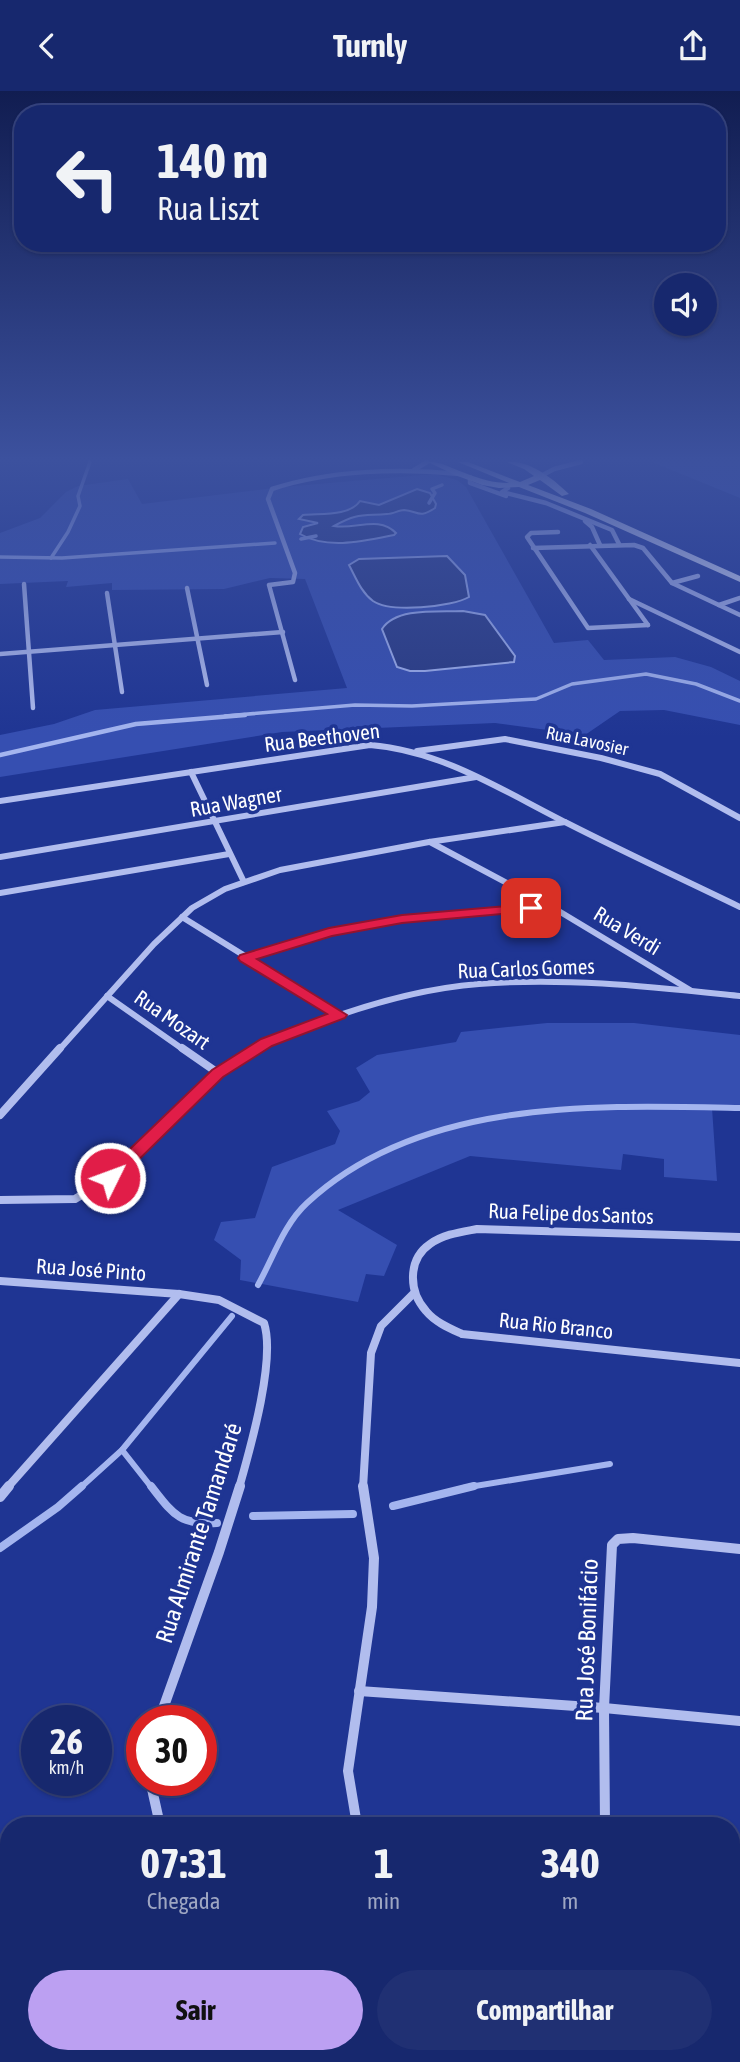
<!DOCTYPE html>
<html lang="pt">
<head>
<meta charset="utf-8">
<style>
  body { margin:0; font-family:"Asap Condensed",sans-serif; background:#203073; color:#f1f3f6; height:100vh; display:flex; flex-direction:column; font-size:26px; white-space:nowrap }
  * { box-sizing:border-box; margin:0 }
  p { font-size:23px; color:#9ea6c2 }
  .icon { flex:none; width:38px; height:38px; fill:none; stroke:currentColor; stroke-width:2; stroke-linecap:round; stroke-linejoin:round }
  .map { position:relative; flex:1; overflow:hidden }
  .side { position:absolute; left:0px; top:1726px; width:740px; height:247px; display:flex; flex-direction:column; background:#17286e; border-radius:28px 28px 0 0; box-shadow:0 2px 5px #0004,0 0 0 2px #364481 }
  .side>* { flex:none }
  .guide { position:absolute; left:14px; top:14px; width:712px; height:147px; border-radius:28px; box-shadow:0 2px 5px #0004,0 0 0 2px #364481; background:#17286e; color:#f1f3f6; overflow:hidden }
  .buttons { position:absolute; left:654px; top:182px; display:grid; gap:14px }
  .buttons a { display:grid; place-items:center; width:63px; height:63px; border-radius:50%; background:#17286e; box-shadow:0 2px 5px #0004,0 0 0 2px #364481; font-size:35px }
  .speed { position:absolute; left:21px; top:1614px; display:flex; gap:14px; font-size:35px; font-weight:700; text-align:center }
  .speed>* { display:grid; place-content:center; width:91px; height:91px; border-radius:50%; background:#17286e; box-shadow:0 2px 5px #0004,0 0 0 2px #364481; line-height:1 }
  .speed small { font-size:18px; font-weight:400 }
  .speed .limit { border:10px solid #d22; background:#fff; color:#111 }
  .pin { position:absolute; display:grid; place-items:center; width:60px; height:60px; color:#fff; margin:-30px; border-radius:14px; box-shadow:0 4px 10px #0006 }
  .me { position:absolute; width:77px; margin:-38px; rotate:48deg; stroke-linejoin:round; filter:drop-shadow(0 0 5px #0008) }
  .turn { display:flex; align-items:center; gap:24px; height:147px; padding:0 28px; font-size:32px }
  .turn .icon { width:91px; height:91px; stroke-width:2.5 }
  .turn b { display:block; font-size:49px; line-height:60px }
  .eta { display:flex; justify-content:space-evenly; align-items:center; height:119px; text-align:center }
  .eta b { font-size:42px; font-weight:700; line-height:49px }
  .button { display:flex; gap:14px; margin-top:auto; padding:14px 28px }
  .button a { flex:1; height:80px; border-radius:42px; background:#bca0f2; color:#111; font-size:28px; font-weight:700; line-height:80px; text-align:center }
  .button a+a { background:#203073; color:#f1f3f6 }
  header { display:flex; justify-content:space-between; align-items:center; height:91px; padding:0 28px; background:#17286e; font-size:32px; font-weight:700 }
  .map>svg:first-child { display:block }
</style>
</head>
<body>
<header><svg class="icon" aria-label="back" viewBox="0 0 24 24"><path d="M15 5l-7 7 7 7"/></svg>Turnly<svg class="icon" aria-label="share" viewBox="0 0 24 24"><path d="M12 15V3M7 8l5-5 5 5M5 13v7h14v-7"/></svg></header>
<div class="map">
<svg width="740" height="1971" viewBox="0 0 740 1971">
  <rect width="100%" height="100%" fill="#1f3593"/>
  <g fill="#364fb1" fill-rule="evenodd">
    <path d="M 652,371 L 740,371 L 740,407 Z"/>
    <path d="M 434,383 L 457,389 L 466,396 L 554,552 L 588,549 L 604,569 L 675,566 L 711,576 L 740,590 L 740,634 L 664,619 L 620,620 L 585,644 L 495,632 L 282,641 L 0,686 L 0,644 L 54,633 L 95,619 L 347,597 L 305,488 L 270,487 L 224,498 L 112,499 L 112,492 L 66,496 L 68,490 L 0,493 L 0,442 L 40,427 L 66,401 L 78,395 L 128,388 L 142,413 L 283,396 ZM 417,398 L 436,412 L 429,421 L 405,419 L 391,423 L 361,423 L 334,435 L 373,432 L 394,438 C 350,453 345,458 303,436 L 318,432 L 303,430 L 305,423 C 320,423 348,425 358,412 L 379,414 ZM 463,520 L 485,524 L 515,565 L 514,571 L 410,580 L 402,524 Z"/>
    <path d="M 547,932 L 634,932 L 740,944 L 740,1018 L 712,1017 L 717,1090 L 664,1086 L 664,1068 L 623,1063 L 621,1079 L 470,1065 L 338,1119 L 397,1154 L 384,1185 L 366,1183 L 358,1211 L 240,1189 L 241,1169 L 214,1149 L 221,1131 L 255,1127 L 272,1076 L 335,1053 L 340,1040 L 327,1020 L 359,1010 L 370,1001 L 356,977 L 377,964 L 456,951 L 461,941 Z"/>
    <path d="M 0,1917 L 9,1920 L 9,1964 L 159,1964 L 185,1971 L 0,1971 Z"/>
  </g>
  <g fill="#293a81" stroke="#a4b5ef" stroke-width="2">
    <path d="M 417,398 L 430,402 L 436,413 L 435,417 C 419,428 418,420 404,419 C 399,419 393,423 387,423 C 361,425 358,422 334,435 C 355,439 379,424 396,442 L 394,444 C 364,450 328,459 300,443 L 303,436 L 318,432 L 299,428 L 303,424 C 319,422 349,426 360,410 L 379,414 Z"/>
    <path d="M 447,465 L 465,484 L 469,506 C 452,516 390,522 373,510 C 361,501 356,487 349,474 L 359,468 Z"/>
    <path d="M 463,520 L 485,524 L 515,565 L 514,571 L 425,580 L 410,580 L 397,576 L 382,538 C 396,516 439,521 463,520 Z"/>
  </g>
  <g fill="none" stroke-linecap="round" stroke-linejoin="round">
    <g stroke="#a4b5ef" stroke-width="3.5">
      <path d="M 429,412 L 435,402 L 432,398 L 442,394"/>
      <path d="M 301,448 L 316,445"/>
      <path d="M 0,466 L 62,467 L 275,452"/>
      <path d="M 51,467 L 68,441 L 80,415 L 78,405 L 90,371"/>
      <path d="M 225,625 L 355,614 L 412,615 L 536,608 L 572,593 L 646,583 L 696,593 L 740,610"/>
    </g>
    <path stroke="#a4b5ef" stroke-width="4.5" d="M 0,664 L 136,633 L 245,624"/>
    <g stroke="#a4b5ef" stroke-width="6">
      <path d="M 258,1194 C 273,1167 284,1133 307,1112 C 420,1007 596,1014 740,1017"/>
      <path d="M 122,1359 L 152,1397"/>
      <path d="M 80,1397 L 122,1359 L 232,1225"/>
      <path d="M 463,1397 L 610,1373"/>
    </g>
    <g stroke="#a4b5ef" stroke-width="8">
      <path d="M 151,1395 C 173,1423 179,1434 217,1432"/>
      <path d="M 393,1415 L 474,1395"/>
      <path d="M 253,1425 L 353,1423"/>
      <path d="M 0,1457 L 58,1416 L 82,1395"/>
      <path d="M 343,1971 L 357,1964"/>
    </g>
    <g stroke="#b1bdee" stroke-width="4.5">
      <path d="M 414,379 L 427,371"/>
      <path d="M 470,386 L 470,392 L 506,405"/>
      <path d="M 539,386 L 554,378 L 581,371"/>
      <path d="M 508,397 L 502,401 L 546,412 L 612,439 L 619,453"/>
      <path d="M 585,430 L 592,436 L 600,454"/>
      <path d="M 558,441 L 531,442 L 527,446 L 588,537 L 648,534"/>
      <path d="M 590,454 L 648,534"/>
      <path d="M 533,457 L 634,454 L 643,457 L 672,492 L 740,524"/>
      <path d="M 672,492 L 698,485"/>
      <path d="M 24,493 L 33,617"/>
      <path d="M 187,497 L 207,594"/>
      <path d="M 107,502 L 122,601"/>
      <path d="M 629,508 L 740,561"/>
      <path d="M 719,514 L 740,507"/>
      <path d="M 0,563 L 283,541"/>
      <path d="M 295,589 L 269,494 L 293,491 L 295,482 L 268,408 L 272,398 C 329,379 400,377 460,383"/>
    </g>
    <g stroke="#b1bdee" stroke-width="6">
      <path d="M 417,660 L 505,648 L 601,667 L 660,683 L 740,727"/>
      <path d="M 191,681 L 244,791"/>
      <path d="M 0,710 L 370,654 C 443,660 503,700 567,732 C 624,761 682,788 740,816"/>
      <path d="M 430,751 L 552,816 L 690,899"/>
      <path d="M 0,766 L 476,686"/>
      <path d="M 0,802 L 229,763"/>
      <path d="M 182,826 L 340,924"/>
      <path d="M 245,867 L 329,841 L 402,828 L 552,816"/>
      <path d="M 107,905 L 184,959"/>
      <path d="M 59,959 L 154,853 L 192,817 L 225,798 L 280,779 L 429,751 L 565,731"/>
      <path d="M 254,959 C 275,945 300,939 323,930 C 372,912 427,897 479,893 C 566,886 653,896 740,905"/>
    </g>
    <g stroke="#b1bdee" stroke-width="8">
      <path d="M 182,957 L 218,982"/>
      <path d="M 0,1024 L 60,957"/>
      <path d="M 0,1109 L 75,1108 L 110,1087 L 218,982 L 257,957"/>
      <path d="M 740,1146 L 477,1138 C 461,1141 444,1143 430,1153 C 408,1168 408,1200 426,1220 C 435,1231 449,1237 462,1243 L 740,1272"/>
      <path d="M 0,1190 L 179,1203 L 219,1209 L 264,1232 C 276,1269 250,1358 239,1397"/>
      <path d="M 7,1397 L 179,1203"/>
      <path d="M 363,1397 L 371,1262 L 381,1235 L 413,1203"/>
    </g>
    <g stroke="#b1bdee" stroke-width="10">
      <path d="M 0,1406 L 9,1395"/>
      <path d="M 359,1600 L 604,1617 L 740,1630"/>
      <path d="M 159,1629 L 219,1461 L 240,1395"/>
      <path d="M 150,1689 L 160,1734"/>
      <path d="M 357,1734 L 348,1680 L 372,1516 L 374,1467 L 363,1395"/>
      <path d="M 605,1734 L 604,1617 L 612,1454 L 618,1448 L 633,1447 L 740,1458"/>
      <path d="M 732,1834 L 740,1835"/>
    </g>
    <path fill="#dde3fa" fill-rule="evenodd" d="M 428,371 C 441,370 453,378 465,382 C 480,388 493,392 509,392 L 458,371 L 468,371 L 520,391 L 534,385 L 524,378 L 507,371 C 530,369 553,388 569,403 L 562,405 L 540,389 L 528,394 L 591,418 L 740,485 L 740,491 L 585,422 L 519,396 L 499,397 L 482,394 L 455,384 Z"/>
  </g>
  <linearGradient id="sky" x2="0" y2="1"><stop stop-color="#111d51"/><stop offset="0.57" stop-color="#3c519e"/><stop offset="1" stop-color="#3c519e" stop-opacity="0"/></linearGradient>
  <rect width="740" height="646" fill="url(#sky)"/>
  <path fill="#e11d48" stroke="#92132f" stroke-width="2" d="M 531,813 L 538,817 L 536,820 L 402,832 L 332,845 L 257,868 L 347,924 L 345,927 L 272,955 L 223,986 L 116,1091 L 104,1091 L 101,1087 L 104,1083 L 212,979 L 261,948 L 327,923 L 240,870 L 238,867 L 240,864 L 329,837 L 402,824 Z"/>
  <g text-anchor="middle" stroke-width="7" stroke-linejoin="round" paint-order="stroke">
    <g font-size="18" fill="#fff" stroke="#1f3593">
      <text transform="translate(587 650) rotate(12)" y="6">Rua Lavosier</text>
    </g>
    <g font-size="21" fill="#fff" stroke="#1f3593">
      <text transform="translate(322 647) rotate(-7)" y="7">Rua Beethoven</text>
      <text transform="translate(236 711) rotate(-10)" y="7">Rua Wagner</text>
      <text transform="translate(627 840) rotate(31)" y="7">Rua Verdi</text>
      <text transform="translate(526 878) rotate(-2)" y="7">Rua Carlos Gomes</text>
      <text transform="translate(172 929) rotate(35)" y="7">Rua Mozart</text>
      <text transform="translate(571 1123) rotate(2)" y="7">Rua Felipe dos Santos</text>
      <text transform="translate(91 1179) rotate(4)" y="7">Rua José Pinto</text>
      <text transform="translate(556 1235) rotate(6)" y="7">Rua Rio Branco</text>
    </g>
    <g font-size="24" fill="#fff" stroke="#1f3593">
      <text transform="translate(199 1442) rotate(-72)" y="8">Rua Almirante Tamandaré</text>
      <text transform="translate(587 1549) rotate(-88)" y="8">Rua José Bonifácio</text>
    </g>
  </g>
</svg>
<div class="buttons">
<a><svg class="icon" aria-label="sound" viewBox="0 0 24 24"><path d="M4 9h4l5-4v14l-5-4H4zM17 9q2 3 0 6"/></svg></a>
</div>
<div class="speed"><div>26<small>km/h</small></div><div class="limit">30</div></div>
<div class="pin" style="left:531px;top:817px;background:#d93025"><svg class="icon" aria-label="arrive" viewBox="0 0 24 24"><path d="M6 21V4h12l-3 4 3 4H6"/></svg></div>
<svg class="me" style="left:110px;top:1087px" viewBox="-20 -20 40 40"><circle r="17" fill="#e11d48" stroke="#fff" stroke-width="3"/><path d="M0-11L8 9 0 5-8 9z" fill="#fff"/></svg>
<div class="guide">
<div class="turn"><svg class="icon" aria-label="left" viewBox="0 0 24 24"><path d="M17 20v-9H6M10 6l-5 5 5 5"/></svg><div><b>140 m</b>Rua Liszt</div></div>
</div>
<section class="side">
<div class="eta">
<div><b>07:31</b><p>Chegada</p></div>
<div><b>1</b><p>min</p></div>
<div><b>340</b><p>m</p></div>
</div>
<div class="button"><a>Sair</a><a>Compartilhar</a></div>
</section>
</div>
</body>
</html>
